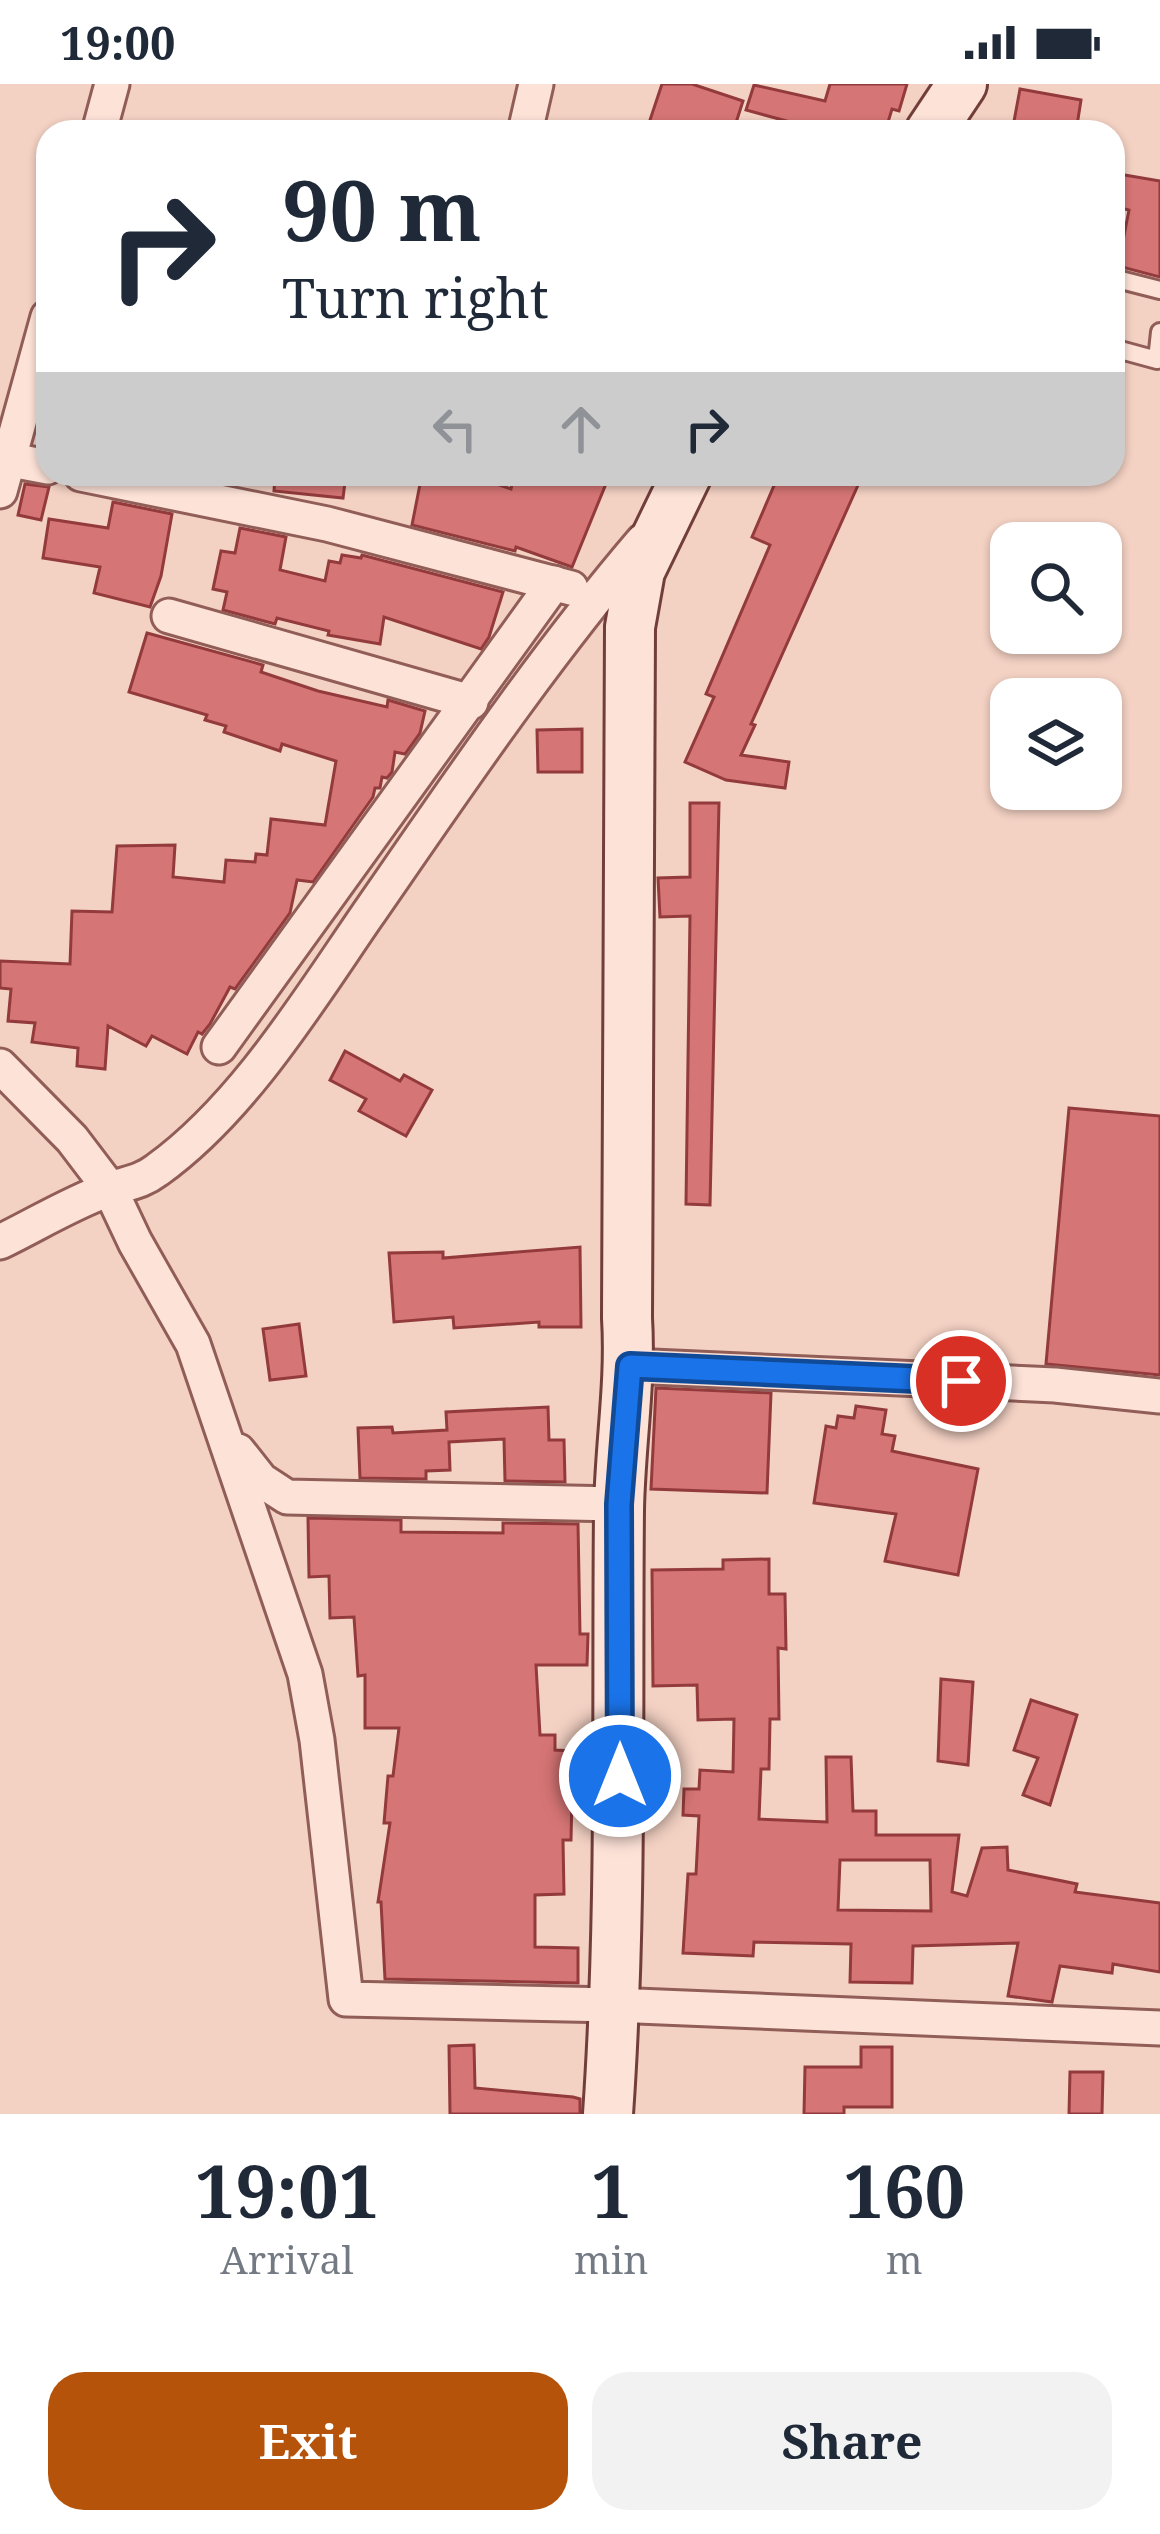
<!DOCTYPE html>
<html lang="en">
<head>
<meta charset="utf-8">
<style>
  body { margin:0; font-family:"Noto Serif",serif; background:#f2f2f3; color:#1f2937; height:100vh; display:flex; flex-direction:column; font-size:45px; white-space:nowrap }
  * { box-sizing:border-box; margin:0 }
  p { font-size:39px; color:#747a83 }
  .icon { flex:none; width:66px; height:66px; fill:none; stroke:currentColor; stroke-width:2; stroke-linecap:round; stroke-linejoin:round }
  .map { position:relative; height:2030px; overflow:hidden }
  .panel { display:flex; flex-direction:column; background:#fff; flex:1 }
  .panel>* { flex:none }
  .top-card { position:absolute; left:36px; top:36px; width:1089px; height:366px; border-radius:36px; box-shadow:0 3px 9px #0004; background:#fff; color:#1f2937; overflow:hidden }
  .buttons { position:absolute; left:990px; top:438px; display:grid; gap:24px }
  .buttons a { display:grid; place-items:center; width:132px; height:132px; border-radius:24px; background:#fff; box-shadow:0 3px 9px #0004; font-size:60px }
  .pin { position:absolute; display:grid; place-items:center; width:102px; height:102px; color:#fff; margin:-51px; border:6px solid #fff; border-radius:50%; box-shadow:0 3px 12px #0007 }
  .me { position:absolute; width:132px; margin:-66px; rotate:0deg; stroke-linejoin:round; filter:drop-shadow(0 0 9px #0008) }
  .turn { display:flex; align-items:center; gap:42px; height:252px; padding:0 48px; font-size:54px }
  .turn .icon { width:156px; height:156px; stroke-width:2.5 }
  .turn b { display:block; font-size:84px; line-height:102px }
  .lanes { display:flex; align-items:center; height:114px; padding:0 48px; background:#0003; justify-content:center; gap:60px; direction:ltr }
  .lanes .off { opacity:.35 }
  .eta { display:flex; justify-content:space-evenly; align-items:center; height:204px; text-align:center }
  .eta b { font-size:72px; font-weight:700; line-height:84px }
  .action { display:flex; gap:24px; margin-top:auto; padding:24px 48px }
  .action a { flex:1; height:138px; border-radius:36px; background:#b45309; color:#fff; font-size:48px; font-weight:700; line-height:138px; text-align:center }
  .action a+a { background:#f2f2f3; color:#1f2937 }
  .status { display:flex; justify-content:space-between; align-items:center; height:84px; padding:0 60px; background:#fff; direction:ltr }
  .status svg { height:33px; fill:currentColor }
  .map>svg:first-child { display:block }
</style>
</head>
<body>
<div class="status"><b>19:00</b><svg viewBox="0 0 49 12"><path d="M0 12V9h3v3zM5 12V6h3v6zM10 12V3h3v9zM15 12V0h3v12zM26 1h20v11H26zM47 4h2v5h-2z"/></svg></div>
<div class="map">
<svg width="1160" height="2030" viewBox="0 0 1160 2030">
  <rect width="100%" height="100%" fill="#f3d1c3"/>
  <g fill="#d67575" stroke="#933a3c" stroke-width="3" fill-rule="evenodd">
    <path d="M 662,0 L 692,0 L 743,17 L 733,48 L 646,48 Z"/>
    <path d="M 830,0 L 907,0 L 899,27 L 892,25 L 885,48 L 827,48 L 746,26 L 754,1 L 825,17 Z"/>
    <path d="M 1020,5 L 1081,16 L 1076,48 L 1012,48 Z"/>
    <path d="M 1113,89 L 1160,97 L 1160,193 L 1118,182 L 1129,126 L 1113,122 Z"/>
    <path d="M 275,390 L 346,390 L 343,414 L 274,407 Z"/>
    <path d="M 422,390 L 468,390 L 511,405 L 514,390 L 610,390 L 572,483 L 516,463 L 515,467 L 412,441 Z"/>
    <path d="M 779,390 L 863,390 L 751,640 L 755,641 L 741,671 L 789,678 L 785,704 L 726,696 L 685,678 L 714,613 L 706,610 L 770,461 L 752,453 Z"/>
    <path d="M 25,400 L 49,403 L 41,436 L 18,431 Z"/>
    <path d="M 113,418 L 172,430 L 161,492 L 150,523 L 94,509 L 100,483 L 43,474 L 49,435 L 108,444 Z"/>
    <path d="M 240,444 L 286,453 L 280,486 L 325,497 L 329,477 L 340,479 L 342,471 L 361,474 L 362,471 L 503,508 L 489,553 L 481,565 L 384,533 L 380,560 L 328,551 L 329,547 L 277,534 L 275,540 L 223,526 L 227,508 L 213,505 L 221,467 L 235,469 Z"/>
    <path d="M 147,549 L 263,581 L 261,588 L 318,607 L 387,623 L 388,616 L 425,627 L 420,649 L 405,670 L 395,668 L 392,688 L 387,694 L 382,693 L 380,704 L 375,704 L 373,713 L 313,798 L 297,796 L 290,829 L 235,905 L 230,903 L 210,940 L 202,950 L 198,948 L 187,970 L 152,952 L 146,962 L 108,942 L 105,985 L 77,982 L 78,964 L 32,958 L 35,939 L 8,937 L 11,905 L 0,904 L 0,877 L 70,880 L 72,827 L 112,828 L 117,762 L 175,761 L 173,793 L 224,798 L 226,776 L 255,778 L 256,770 L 267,771 L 271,735 L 325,741 L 336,677 L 282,660 L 280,667 L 224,648 L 226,642 L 205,636 L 207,631 L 129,608 Z"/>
    <path d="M 582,645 L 582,688 L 538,688 L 537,646 Z"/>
    <path d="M 690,719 L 719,719 L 710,1121 L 686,1120 L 690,832 L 660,833 L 658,794 L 690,793 Z"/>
    <path d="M 345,967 L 400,997 L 404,991 L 432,1006 L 406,1052 L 359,1027 L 366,1015 L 330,996 Z"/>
    <path d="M 1069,1024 L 1160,1032 L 1160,1291 L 1046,1280 Z"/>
    <path d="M 580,1163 L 581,1243 L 539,1243 L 539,1238 L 454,1244 L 453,1233 L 394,1238 L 389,1169 L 443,1168 L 443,1174 Z"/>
    <path d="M 299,1240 L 306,1292 L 270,1296 L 263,1245 Z"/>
    <path d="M 656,1304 L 771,1309 L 767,1409 L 651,1405 Z"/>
    <path d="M 856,1322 L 886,1326 L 882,1350 L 895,1352 L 892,1367 L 978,1385 L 958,1491 L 885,1477 L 896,1430 L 814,1419 L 826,1342 L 836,1344 L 838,1332 L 854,1334 Z"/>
    <path d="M 548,1323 L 549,1356 L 564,1356 L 565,1398 L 505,1397 L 504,1355 L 449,1358 L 450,1386 L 426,1387 L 426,1395 L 360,1394 L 358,1344 L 392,1343 L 393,1349 L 447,1346 L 446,1328 Z"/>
    <path d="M 308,1434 L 401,1436 L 401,1448 L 503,1449 L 503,1439 L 578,1440 L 580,1550 L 588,1550 L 587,1581 L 536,1581 L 540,1651 L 555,1651 L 555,1666 L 573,1667 L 571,1756 L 563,1756 L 564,1810 L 535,1811 L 535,1863 L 578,1864 L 578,1899 L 385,1895 L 381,1818 L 378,1818 L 390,1739 L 384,1739 L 388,1692 L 393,1692 L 399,1644 L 365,1644 L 365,1591 L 358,1592 L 354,1533 L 330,1534 L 329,1492 L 309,1493 Z"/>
    <path d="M 769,1475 L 769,1510 L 785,1510 L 786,1565 L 778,1564 L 779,1635 L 770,1635 L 769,1685 L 761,1685 L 759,1735 L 827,1738 L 826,1673 L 851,1673 L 853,1727 L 876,1727 L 876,1751 L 959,1751 L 952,1808 L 967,1812 L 982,1764 L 1007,1763 L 1008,1786 L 1077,1800 L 1075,1808 L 1160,1819 L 1160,1888 L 1113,1880 L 1112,1889 L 1060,1882 L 1052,1918 L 1008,1912 L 1018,1859 L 913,1862 L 912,1899 L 850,1898 L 851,1860 L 754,1858 L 753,1872 L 683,1869 L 688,1790 L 696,1790 L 699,1732 L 683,1731 L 684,1705 L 699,1705 L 700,1686 L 733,1688 L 734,1635 L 698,1636 L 697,1601 L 653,1602 L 652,1486 L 723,1485 L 723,1476 ZM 840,1776 L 930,1776 L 931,1827 L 838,1826 Z"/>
    <path d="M 941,1595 L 973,1598 L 968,1681 L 938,1677 Z"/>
    <path d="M 1031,1616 L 1077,1631 L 1050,1721 L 1023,1711 L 1038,1674 L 1014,1666 Z"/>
    <path d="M 474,1961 L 475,2004 L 573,2013 L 580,2015 L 580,2030 L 450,2030 L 449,1962 Z"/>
    <path d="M 861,1963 L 892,1963 L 892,2023 L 844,2023 L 844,2030 L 804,2030 L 805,1983 L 861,1983 Z"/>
    <path d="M 1070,1988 L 1103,1988 L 1102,2030 L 1069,2030 Z"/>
  </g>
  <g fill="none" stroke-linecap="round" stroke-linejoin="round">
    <g stroke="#915d57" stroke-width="22">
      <g id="service">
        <path d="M 1113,194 L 1160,206"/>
        <path d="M 1113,264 L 1157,276 L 1160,248"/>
      </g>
    </g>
    <g stroke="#915d57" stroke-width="39">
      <g id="minor">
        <path d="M 99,48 L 112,0"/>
        <path d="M 525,48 L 536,0"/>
        <path d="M 0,374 L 48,383"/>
        <path d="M 81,390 L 327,440 L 571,504"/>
        <path d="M 0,407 L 48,233"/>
        <path d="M 169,532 L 471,618"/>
        <path d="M 219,963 L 554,499"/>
        <path d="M 0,982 L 72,1055 L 110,1105 L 135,1158 L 193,1260 L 305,1590 L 317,1656 L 346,1915 L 613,1921 L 1160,1944"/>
        <path d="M 0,1158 C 35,1141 71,1119 107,1106 C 126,1099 140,1099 157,1086 C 242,1025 307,919 366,833 C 454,706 542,575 643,457"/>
        <path d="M 630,1282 L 1055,1301 L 1160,1312"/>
        <path d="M 238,1367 L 261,1396 L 287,1413 L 619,1420"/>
      </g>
    </g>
    <g stroke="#723e3a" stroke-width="54">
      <g id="secondary">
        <path d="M 930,48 L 962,0"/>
        <path d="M 608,2030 C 622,1829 617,1628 619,1426 C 620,1362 631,1299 627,1234 L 630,543 L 640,487 L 687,390"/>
      </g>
    </g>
    <use href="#service" stroke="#fde2d8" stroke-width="16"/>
    <use href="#minor" stroke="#fde2d8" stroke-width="33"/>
    <use href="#secondary" stroke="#fde2d8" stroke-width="48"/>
  </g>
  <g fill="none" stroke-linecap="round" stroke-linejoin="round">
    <g stroke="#114b97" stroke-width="30">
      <path id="route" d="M 620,1692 L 619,1420 L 630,1282 L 961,1297"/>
    </g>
    <use href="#route" stroke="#1a73e8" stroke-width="21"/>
  </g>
</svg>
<div class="buttons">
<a><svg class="icon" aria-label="search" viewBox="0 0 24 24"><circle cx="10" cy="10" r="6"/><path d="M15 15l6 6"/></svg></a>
<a><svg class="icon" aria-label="layers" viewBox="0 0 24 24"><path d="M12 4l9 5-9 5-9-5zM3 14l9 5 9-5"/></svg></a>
</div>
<div class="pin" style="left:961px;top:1297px;background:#d93025"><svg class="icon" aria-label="arrive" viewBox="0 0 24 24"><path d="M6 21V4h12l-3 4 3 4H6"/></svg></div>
<svg class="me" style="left:620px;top:1692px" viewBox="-20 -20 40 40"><circle r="17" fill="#1a73e8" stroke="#fff" stroke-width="3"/><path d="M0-11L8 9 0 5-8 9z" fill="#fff"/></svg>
<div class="top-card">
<div class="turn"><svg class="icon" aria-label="right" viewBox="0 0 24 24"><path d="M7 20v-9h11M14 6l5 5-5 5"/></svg><div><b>90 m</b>Turn right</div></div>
<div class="lanes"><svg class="icon off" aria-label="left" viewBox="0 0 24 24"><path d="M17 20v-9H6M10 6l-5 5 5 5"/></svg><svg class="icon off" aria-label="ahead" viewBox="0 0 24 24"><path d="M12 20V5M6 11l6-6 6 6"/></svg><svg class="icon" aria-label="right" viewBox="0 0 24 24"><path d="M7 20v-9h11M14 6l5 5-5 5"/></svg></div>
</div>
</div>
<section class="panel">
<div class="eta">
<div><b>19:01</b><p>Arrival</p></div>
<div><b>1</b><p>min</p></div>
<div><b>160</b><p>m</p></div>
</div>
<div class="action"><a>Exit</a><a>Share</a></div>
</section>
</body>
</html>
